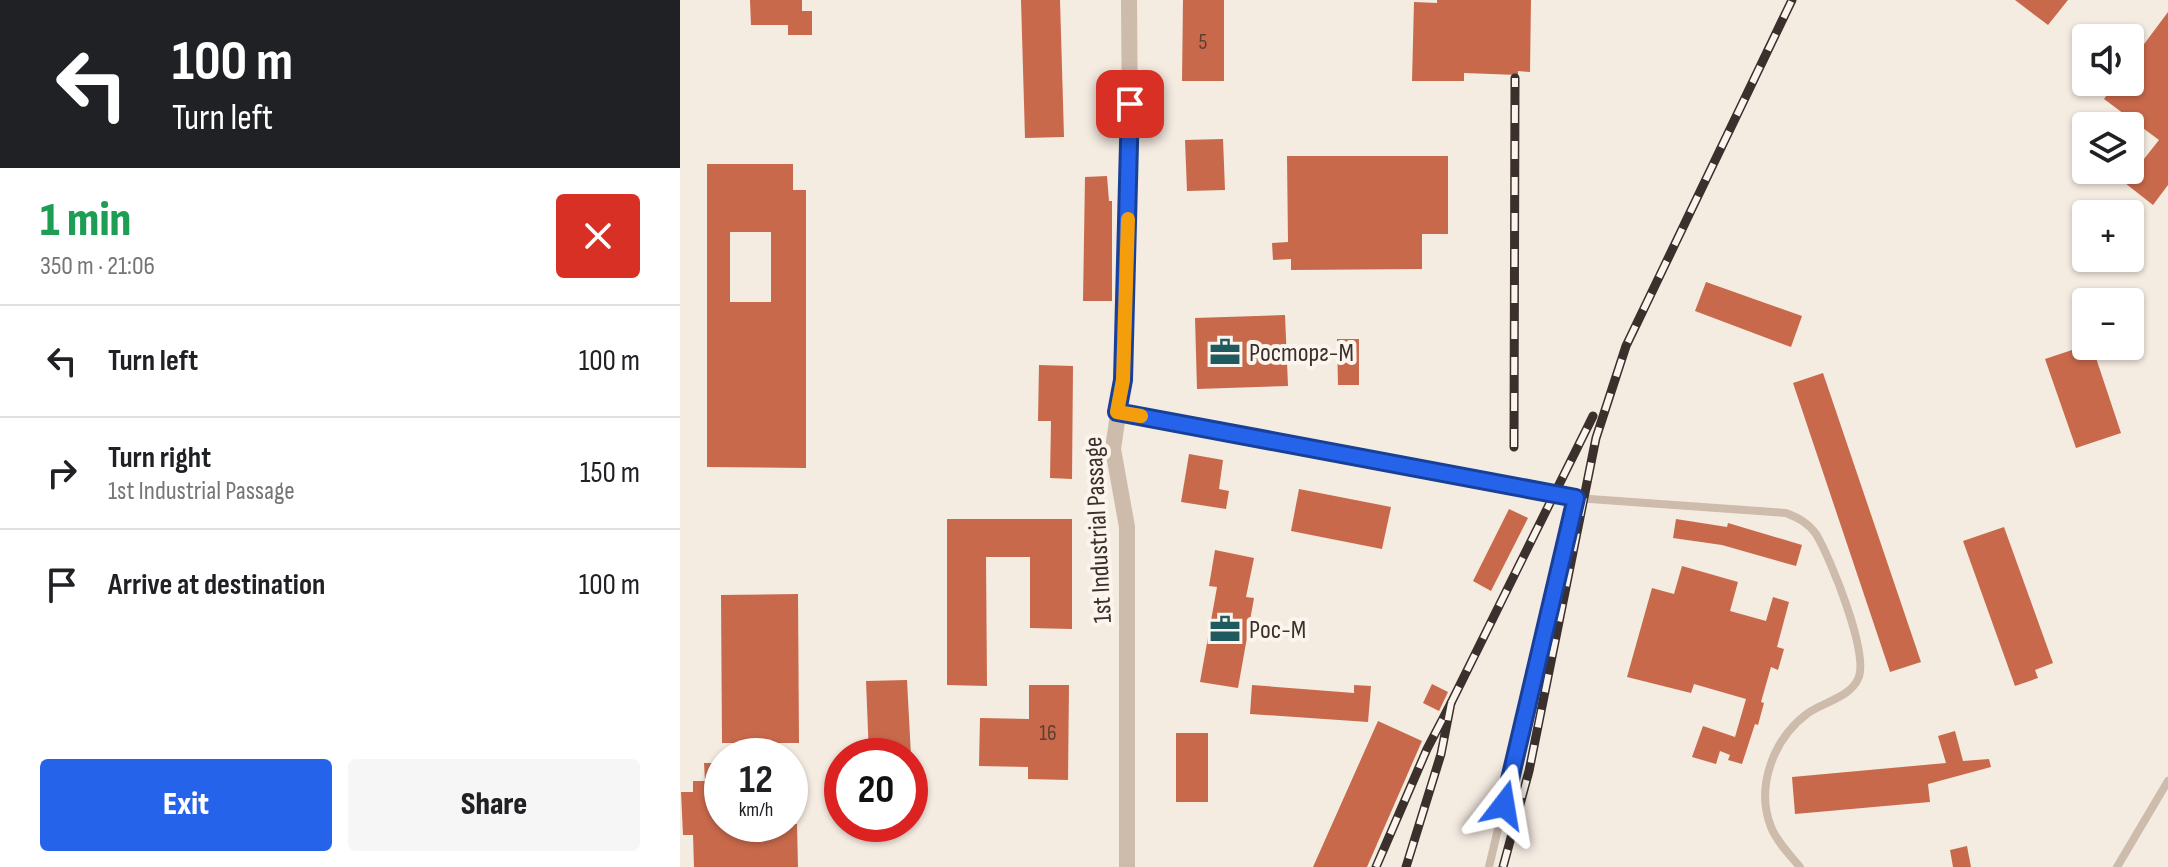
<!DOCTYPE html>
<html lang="en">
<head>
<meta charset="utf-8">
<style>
  body { margin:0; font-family:"Sofia Sans Condensed",sans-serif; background:#f6f6f6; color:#202124; height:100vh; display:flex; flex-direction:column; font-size:30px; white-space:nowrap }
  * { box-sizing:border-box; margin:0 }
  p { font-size:26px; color:#757577 }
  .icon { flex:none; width:44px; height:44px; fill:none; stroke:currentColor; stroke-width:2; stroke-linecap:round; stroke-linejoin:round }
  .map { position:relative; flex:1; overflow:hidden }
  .panel { display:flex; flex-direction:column; background:#fff; width:680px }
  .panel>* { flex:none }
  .hud { background:#202124; color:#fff; overflow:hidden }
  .fabs { position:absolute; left:1392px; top:24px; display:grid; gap:16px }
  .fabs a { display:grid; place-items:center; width:72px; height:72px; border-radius:8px; background:#fff; box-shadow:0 2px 6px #0004; font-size:40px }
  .speed { position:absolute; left:24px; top:738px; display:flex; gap:16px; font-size:40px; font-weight:700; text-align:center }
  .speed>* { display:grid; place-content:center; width:104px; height:104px; border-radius:50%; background:#fff; box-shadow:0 2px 6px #0004; line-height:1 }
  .speed small { font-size:20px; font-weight:400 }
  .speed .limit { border:12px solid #d22; background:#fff; color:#111 }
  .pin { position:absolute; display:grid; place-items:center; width:68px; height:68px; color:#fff; margin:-34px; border-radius:16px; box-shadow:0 4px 12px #0006 }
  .me { position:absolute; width:88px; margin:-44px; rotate:14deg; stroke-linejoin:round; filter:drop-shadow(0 0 6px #0008) }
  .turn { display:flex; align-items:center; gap:28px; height:168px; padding:0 40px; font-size:36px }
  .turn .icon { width:104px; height:104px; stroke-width:2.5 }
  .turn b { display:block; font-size:56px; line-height:68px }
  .round { display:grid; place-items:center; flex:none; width:84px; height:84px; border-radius:8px; background:#f6f6f6 }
  .head { display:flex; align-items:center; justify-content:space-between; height:136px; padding:0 40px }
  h1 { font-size:48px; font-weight:800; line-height:60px; color:#1e9e55 }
  .button { display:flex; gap:16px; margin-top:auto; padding:16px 40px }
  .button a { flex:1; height:92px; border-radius:8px; background:#2563eb; color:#fff; font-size:32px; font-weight:800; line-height:92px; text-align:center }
  .button a+a { background:#f6f6f6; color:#202124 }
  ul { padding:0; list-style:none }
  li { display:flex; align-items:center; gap:24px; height:112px; padding:0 40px; border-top:2px solid #e0e0e0 }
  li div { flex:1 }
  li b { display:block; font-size:30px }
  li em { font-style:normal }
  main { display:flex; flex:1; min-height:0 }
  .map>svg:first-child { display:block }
</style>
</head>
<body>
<main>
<section class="panel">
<div class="hud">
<div class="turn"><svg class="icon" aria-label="left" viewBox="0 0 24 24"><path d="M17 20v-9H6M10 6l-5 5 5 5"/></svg><div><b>100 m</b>Turn left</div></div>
</div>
<div class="head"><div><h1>1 min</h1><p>350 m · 21:06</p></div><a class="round" style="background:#d93025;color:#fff"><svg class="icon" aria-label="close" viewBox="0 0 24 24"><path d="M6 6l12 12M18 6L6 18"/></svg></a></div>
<ul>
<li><svg class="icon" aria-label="left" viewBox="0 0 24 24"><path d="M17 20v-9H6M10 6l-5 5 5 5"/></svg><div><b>Turn left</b></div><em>100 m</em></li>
<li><svg class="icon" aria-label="right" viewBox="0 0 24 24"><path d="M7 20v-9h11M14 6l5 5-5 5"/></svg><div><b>Turn right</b><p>1st Industrial Passage</p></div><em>150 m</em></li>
<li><svg class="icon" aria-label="arrive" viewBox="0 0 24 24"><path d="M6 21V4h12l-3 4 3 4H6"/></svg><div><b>Arrive at destination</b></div><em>100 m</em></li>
</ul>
<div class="button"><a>Exit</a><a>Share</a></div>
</section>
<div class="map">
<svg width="1488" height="867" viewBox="0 0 1488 867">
  <rect width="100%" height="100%" fill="#f4ebe1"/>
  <g fill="#c8694b" fill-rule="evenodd">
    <path d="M 70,0 L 122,0 L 122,11 L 132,11 L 132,35 L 108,35 L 108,25 L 71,25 Z"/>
    <path d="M 341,0 L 380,0 L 384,137 L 345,138 Z"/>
    <path d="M 503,0 L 544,0 L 544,81 L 502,81 Z"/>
    <path d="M 757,0 L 851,0 L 850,72 L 838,71 L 838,75 L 784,73 L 784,81 L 732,81 L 734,2 L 757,3 Z"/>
    <path d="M 1335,0 L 1388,0 L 1368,25 Z"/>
    <path d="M 1488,12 L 1488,185 L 1473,205 L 1445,183 L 1479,140 L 1424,99 L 1436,82 L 1450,82 L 1450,63 Z"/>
    <path d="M 543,139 L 545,190 L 507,191 L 505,140 Z"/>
    <path d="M 607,156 L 768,156 L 768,234 L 742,234 L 742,269 L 611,270 L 611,259 L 593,260 L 592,243 L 608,242 Z"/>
    <path d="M 27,164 L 113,164 L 113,190 L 126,190 L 126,468 L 27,467 ZM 50,232 L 91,232 L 91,302 L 50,302 Z"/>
    <path d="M 427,176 L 429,201 L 432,201 L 432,301 L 403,301 L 405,177 Z"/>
    <path d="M 1026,282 L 1122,316 L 1111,347 L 1015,311 Z"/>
    <path d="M 605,315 L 608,386 L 517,389 L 515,318 Z"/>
    <path d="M 657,339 L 679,339 L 679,385 L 658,385 Z"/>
    <path d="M 1404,346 L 1412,346 L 1441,433 L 1396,448 L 1365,359 Z"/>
    <path d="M 359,365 L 393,366 L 392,479 L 370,478 L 371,421 L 358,421 Z"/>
    <path d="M 1143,373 L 1241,662 L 1210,672 L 1113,383 Z"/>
    <path d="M 509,454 L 543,460 L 539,489 L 549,491 L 546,509 L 501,502 Z"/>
    <path d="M 619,489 L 711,507 L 702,549 L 611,531 Z"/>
    <path d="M 829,509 L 848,518 L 811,591 L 793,581 Z"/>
    <path d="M 267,519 L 392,519 L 392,629 L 350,628 L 350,557 L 306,557 L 307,686 L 267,685 Z"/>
    <path d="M 996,519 L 1047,527 L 1048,523 L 1122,545 L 1116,566 L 1042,545 L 993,538 Z"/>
    <path d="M 1324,527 L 1373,663 L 1355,670 L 1358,678 L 1335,686 L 1283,541 Z"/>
    <path d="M 535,550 L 574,558 L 566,597 L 574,598 L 558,688 L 520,682 L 537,587 L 529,586 Z"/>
    <path d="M 1002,566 L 1058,582 L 1050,611 L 1086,621 L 1093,597 L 1109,602 L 1097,647 L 1104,649 L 1098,670 L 1091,667 L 1081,702 L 1084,703 L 1078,725 L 1075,724 L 1062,764 L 1048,760 L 1050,755 L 1040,751 L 1036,764 L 1012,757 L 1023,726 L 1055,737 L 1066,699 L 1014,684 L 1011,693 L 947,677 L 972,588 L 994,594 Z"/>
    <path d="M 118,594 L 119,743 L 42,743 L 41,595 Z"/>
    <path d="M 227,680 L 231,756 L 189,756 L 186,681 Z"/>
    <path d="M 752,684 L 768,692 L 759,711 L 743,703 Z"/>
    <path d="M 349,685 L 389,685 L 388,780 L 348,779 L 348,767 L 299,766 L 300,718 L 349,719 Z"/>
    <path d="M 572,685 L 674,693 L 674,685 L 691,686 L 688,722 L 570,714 Z"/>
    <path d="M 698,721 L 742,741 L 687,867 L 633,867 Z"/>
    <path d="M 1275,731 L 1283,761 L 1309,759 L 1311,767 L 1248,784 L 1250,802 L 1115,814 L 1112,777 L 1266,763 L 1258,736 Z"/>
    <rect x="496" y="733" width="32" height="69"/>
    <path d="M 24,763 L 42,763 L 42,824 L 117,824 L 118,867 L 14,867 L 13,835 L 3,835 L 1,792 L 13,792 L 13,781 L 25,781 Z"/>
    <path d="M 1287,846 L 1291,867 L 1273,867 L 1270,850 Z"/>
  </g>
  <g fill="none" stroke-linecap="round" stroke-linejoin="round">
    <g stroke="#cdbbac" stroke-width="8">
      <path d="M 437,412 L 896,498 L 809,867"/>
      <path d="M 896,498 L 1106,513 C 1119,518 1128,523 1136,534 C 1150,557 1190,655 1178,679 C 1170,697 1144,702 1128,713 C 1094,738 1075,786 1091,827 C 1097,842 1110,855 1120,867"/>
      <path d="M 1437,867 L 1488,781"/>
    </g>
    <path stroke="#cdbbac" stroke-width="16" d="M 447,867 L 447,527 L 433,449 L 443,380 L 450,129 L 449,0"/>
    <g stroke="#3b302b" stroke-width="9">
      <g id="rail">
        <path d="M 834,447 L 835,78"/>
        <path d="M 771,703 L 913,416"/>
        <path d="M 696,867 L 747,749 L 771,703 L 761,754 L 726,867"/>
        <path d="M 823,867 L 849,771 L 916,438 L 946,346 L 1112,0"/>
      </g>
    </g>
    <use href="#rail" stroke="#fbf5ee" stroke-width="6" stroke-dasharray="18" stroke-linecap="butt"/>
  </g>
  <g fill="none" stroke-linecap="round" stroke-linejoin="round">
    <g stroke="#184099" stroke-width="20">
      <path id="route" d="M 450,104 L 443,380 L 437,412 L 896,498 L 824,805"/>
    </g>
    <use href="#route" stroke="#2563eb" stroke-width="14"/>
    <path stroke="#f59e0b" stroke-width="14" d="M 448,219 L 443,380 L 437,412 L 461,416"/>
  </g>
  <defs>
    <g id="office-bare" transform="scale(2.4)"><path d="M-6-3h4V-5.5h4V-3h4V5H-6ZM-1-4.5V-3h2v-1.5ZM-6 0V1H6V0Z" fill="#1f5a5e" stroke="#fbf5ee" stroke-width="2.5" paint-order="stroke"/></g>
  </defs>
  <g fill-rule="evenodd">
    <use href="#office-bare" x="545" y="352"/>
    <use href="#office-bare" x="545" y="629"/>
  </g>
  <g text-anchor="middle" stroke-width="8" stroke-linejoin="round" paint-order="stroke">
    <g font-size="22" fill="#5e3e33">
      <text x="523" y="49">5</text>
      <text x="368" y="740">16</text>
    </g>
    <g font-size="26" fill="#3b302b" stroke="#fbf5ee" text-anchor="start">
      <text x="569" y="361">Росторг-М</text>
      <text x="569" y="638">Рос-М</text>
    </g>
    <g font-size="26" fill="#3b302b" stroke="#fbf5ee">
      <text transform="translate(417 530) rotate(-93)" y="9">1st Industrial Passage</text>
    </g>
  </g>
</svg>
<div class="fabs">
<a><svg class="icon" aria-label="sound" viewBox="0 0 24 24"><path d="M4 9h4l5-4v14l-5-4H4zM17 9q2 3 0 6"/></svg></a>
<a><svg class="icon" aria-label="layers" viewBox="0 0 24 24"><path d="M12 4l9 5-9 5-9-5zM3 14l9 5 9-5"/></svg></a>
<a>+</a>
<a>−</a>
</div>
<div class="speed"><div>12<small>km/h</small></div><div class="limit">20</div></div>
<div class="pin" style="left:450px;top:104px;background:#d93025"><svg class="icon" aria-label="arrive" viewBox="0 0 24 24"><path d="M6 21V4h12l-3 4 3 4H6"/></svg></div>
<svg class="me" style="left:824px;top:805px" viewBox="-20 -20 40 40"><path d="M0-17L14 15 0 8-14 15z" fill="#2563eb" stroke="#fff" stroke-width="4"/></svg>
</div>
</main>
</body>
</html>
